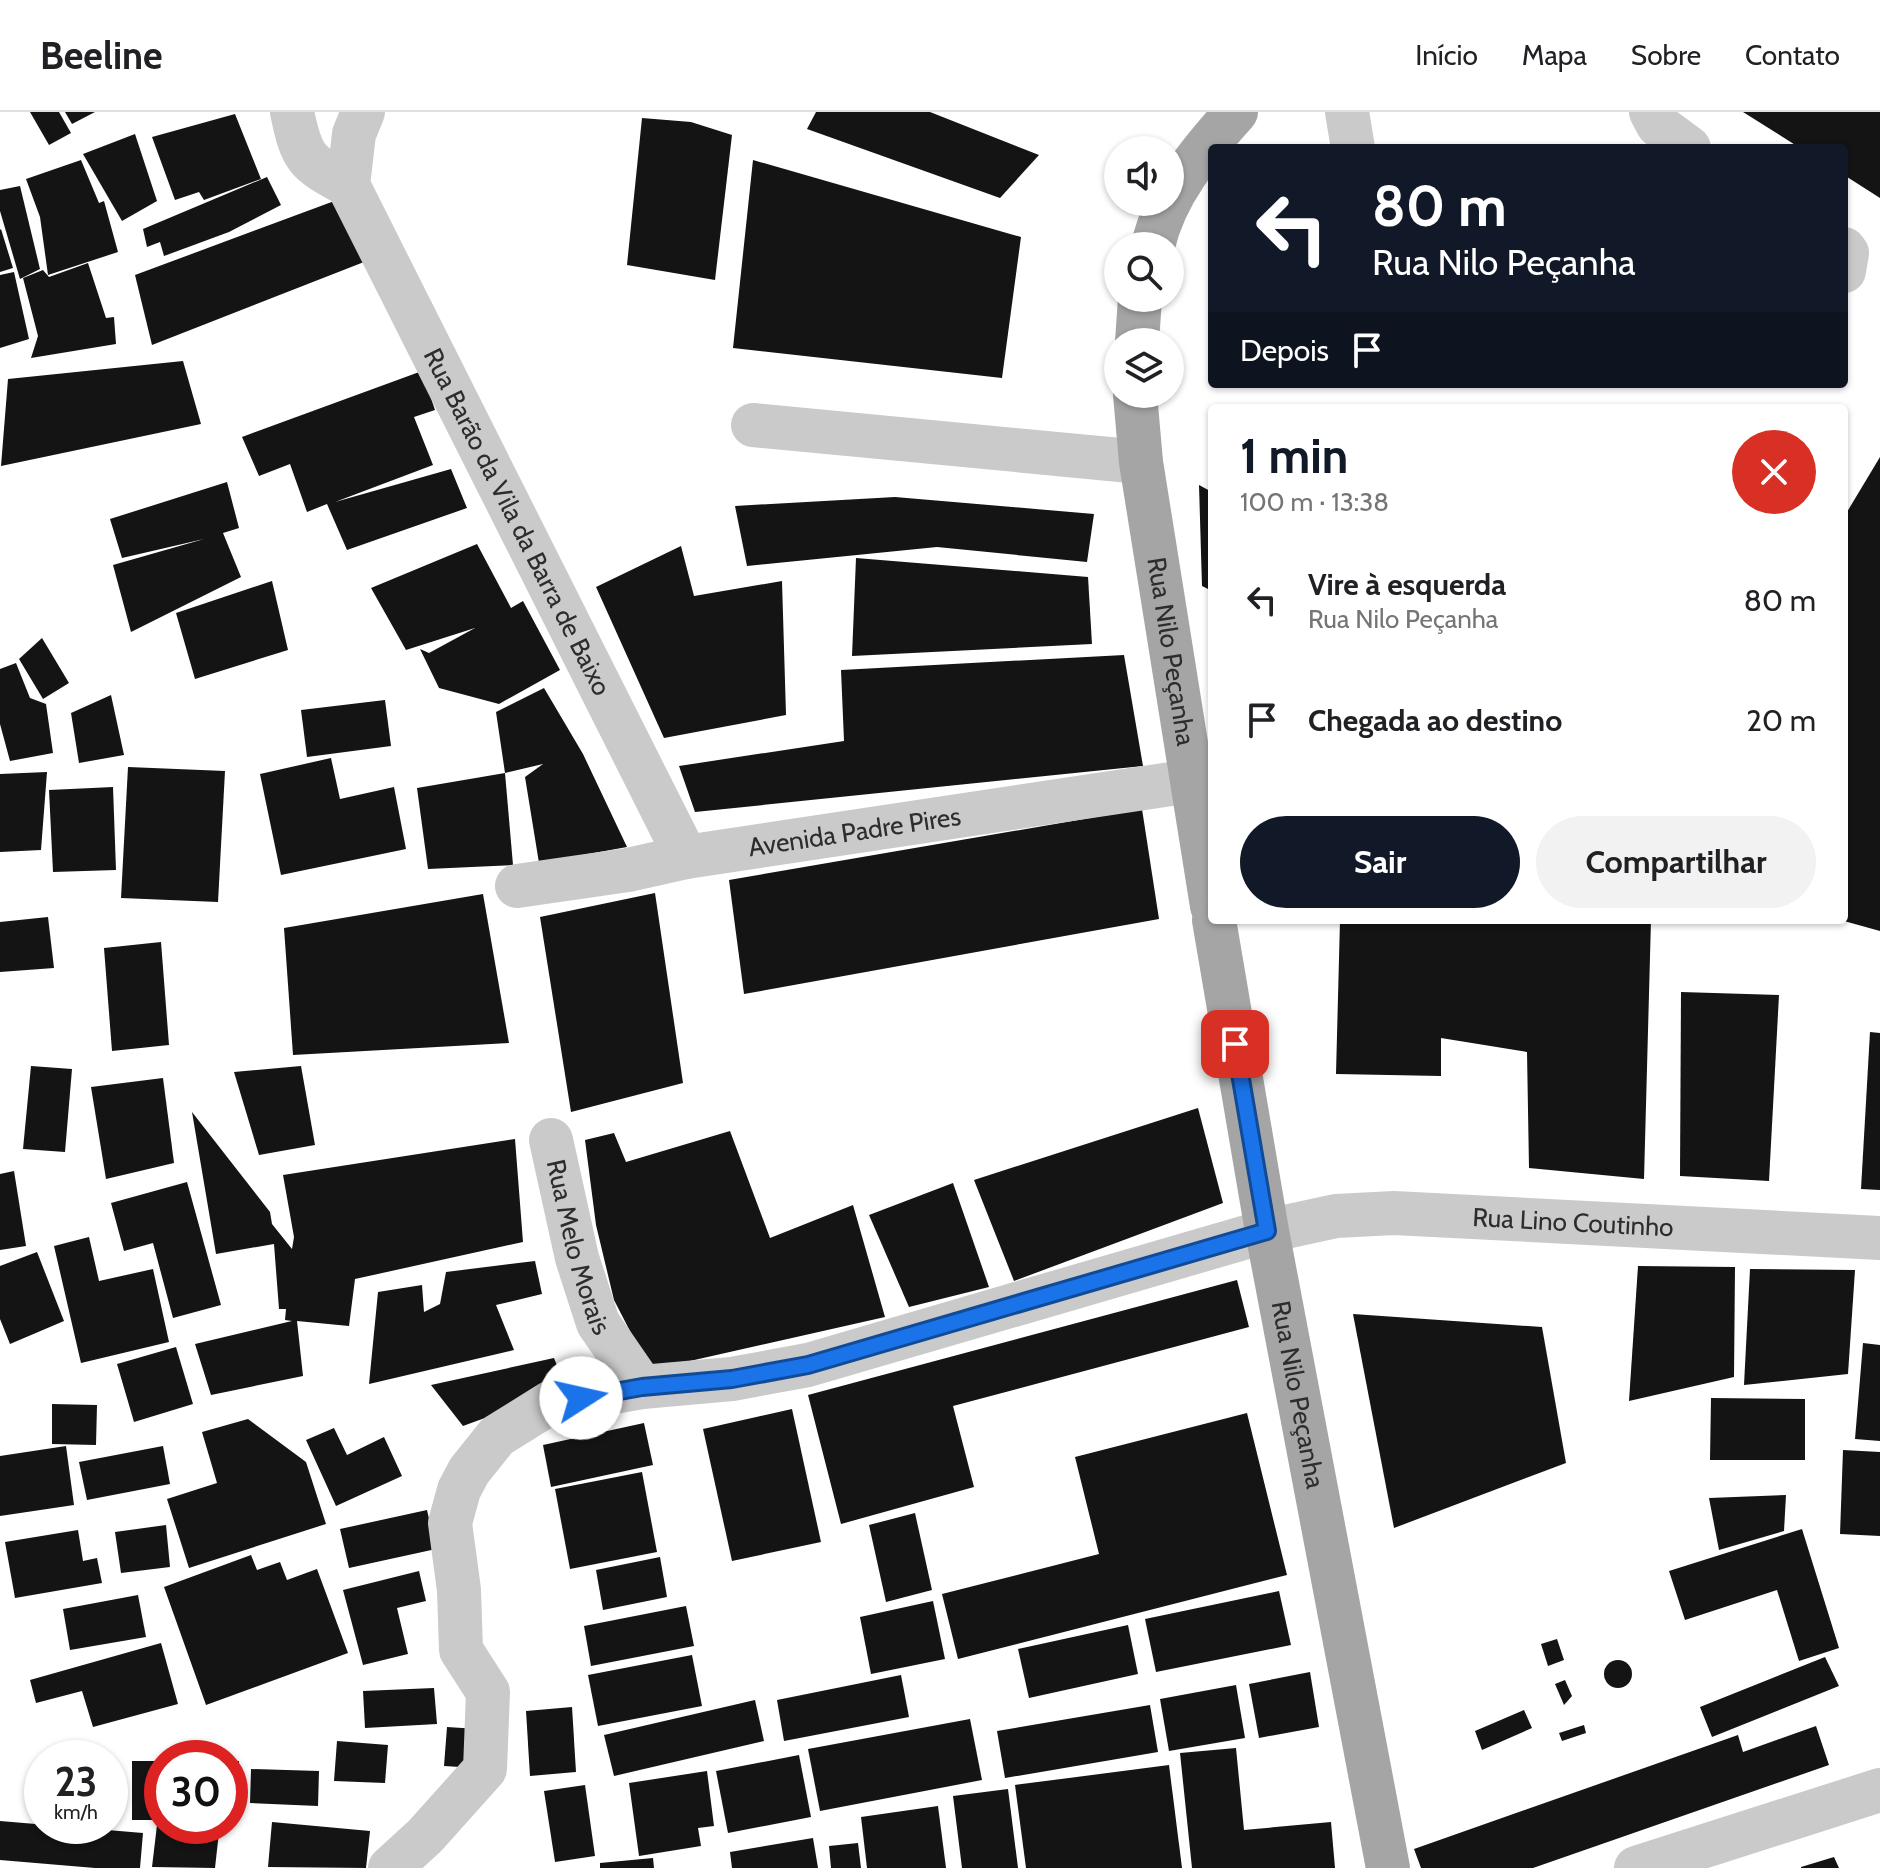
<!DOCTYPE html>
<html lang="pt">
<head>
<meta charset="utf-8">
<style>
  body { margin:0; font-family:Cabin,sans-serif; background:#f2f2f2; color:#202124; height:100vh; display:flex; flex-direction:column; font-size:30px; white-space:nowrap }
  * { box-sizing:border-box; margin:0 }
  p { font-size:26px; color:#757577 }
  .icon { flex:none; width:44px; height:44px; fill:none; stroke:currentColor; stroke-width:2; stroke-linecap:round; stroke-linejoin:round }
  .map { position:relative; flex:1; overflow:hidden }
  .drawer { position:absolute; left:1208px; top:292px; width:640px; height:520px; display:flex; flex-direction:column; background:#fff; border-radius:8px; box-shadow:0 2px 6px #0004 }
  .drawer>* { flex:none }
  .banner { position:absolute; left:1208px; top:32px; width:640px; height:244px; border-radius:8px; box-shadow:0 2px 6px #0004; background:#111827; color:#fff; overflow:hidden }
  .buttons { position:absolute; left:1104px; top:24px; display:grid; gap:16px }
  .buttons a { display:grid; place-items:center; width:80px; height:80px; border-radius:50%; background:#fff; box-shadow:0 2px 6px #0004; font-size:40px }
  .speed { position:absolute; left:24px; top:1628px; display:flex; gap:16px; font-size:40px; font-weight:700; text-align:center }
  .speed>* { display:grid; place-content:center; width:104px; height:104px; border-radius:50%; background:#fff; box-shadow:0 2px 6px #0004; line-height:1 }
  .speed small { font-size:20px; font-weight:400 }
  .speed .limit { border:12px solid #d22; background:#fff; color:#111 }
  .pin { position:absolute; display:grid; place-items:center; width:68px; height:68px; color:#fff; margin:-34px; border-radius:16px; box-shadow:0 4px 12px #0006 }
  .me { position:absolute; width:88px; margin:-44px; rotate:80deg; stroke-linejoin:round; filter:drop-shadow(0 0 6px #0008) }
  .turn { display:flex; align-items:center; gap:28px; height:168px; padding:0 32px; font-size:36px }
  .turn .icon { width:104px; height:104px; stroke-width:2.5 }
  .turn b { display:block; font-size:56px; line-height:68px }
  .then { display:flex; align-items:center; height:76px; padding:0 32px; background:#0003; gap:16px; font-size:30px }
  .round { display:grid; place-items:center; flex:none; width:84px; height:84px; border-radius:42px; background:#f2f2f2 }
  .head { display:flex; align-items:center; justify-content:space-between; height:136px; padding:0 32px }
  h1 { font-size:48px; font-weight:700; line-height:60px; color:#111827 }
  .cta { display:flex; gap:16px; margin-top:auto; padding:16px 32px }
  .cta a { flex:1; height:92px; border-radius:48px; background:#111827; color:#fff; font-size:32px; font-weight:700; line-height:92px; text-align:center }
  .cta a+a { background:#f2f2f2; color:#202124 }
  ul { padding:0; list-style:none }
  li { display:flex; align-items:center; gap:24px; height:120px; padding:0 32px }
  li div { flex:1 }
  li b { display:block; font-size:30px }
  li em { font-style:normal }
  header { display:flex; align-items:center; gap:48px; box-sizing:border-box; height:112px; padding:0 40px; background:#fff; border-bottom:2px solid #e0e0e0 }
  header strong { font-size:38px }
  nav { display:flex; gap:44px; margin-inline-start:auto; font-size:28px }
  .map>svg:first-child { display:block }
</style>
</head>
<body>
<header>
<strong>Beeline</strong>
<nav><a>Início</a><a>Mapa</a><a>Sobre</a><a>Contato</a></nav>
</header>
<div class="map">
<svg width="1880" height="1756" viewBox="0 0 1880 1756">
  <rect width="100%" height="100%" fill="#fff"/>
  <g fill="#141414">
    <path d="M 30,0 L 59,0 L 71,21 L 49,33 Z"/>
    <path d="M 65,0 L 95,0 L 72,12 Z"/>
    <path d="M 816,0 L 930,0 L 1039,43 L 1000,86 L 807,17 Z"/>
    <path d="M 1743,0 L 1880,0 L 1880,86 L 1844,63 L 1844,36 L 1800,36 Z"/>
    <path d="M 235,2 L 261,67 L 204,88 L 199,80 L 175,88 L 152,25 Z"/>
    <path d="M 642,6 L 691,10 L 732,23 L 715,168 L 627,153 Z"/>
    <path d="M 135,22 L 157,89 L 122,109 L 83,42 Z"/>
    <path d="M 81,48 L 99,91 L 104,89 L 118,140 L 48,163 L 40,105 L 26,67 Z"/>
    <path d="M 753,48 L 1021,125 L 1002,266 L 733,236 Z"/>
    <path d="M 267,65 L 281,93 L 229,120 L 164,144 L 160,130 L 147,135 L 143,117 Z"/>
    <path d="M 20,74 L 40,157 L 20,167 L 0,99 L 0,78 Z"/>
    <path d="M 337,88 L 364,150 L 152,233 L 135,163 Z"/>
    <path d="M 1,117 L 13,156 L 0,160 L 0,118 Z"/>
    <path d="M 88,151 L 106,206 L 114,205 L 116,232 L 31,246 L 38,224 L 23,166 L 43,158 L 49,165 Z"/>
    <path d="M 14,160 L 29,227 L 0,236 L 0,163 Z"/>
    <path d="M 183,249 L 201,312 L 1,354 L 8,267 Z"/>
    <path d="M 422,259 L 435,298 L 414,305 L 433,353 L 335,390 L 451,357 L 467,396 L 347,438 L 327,392 L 307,400 L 290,352 L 259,364 L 242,325 Z"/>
    <path d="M 1880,345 L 1880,819 L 1844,809 L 1844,405 Z"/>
    <path d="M 227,370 L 239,416 L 223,421 L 241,465 L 131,520 L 113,453 L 204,427 L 122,446 L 110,407 Z"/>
    <path d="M 1199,373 L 1212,380 L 1212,479 L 1202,474 Z"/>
    <path d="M 895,385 L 1094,402 L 1087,450 L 937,435 L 747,454 L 735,394 Z"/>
    <path d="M 477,432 L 511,496 L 523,489 L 560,558 L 499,592 L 439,576 L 420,537 L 429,541 L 475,516 L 406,538 L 371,476 Z"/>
    <path d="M 681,434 L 694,484 L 782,469 L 786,603 L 664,626 L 596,475 Z"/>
    <path d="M 856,446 L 1088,465 L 1092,532 L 852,544 Z"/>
    <path d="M 272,469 L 288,538 L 195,567 L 176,501 Z"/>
    <path d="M 42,526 L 69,571 L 43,587 L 19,547 Z"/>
    <path d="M 1124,543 L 1143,654 L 695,700 L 679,654 L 844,629 L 841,558 Z"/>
    <path d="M 16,551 L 30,586 L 46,592 L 53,641 L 10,649 L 0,612 L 0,557 Z"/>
    <path d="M 544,576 L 583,642 L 627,735 L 539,751 L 525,665 L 543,652 L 505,661 L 496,600 Z"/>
    <path d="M 111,583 L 124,643 L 79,651 L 71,601 Z"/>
    <path d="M 385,588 L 391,634 L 307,645 L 301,598 Z"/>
    <path d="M 331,646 L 340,687 L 394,675 L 406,737 L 281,763 L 260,662 Z"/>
    <path d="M 128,655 L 225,659 L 218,790 L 121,786 Z"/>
    <path d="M 47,660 L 41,738 L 0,740 L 0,662 Z"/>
    <path d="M 505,661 L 513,753 L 428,757 L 417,676 Z"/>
    <path d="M 113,675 L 116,758 L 53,760 L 49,678 Z"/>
    <path d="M 1142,697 L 1159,807 L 744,882 L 729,768 Z"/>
    <path d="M 655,781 L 683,971 L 571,1000 L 540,805 Z"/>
    <path d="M 483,782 L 509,931 L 293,943 L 284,816 Z"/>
    <path d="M 48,805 L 54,856 L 0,860 L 0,810 Z"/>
    <path d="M 1340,808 L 1651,808 L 1644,1067 L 1529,1056 L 1527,940 L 1441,926 L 1441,964 L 1336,962 Z"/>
    <path d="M 161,830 L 169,933 L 112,939 L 104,836 Z"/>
    <path d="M 1681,880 L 1779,883 L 1769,1069 L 1680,1064 Z"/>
    <path d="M 1870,920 L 1880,921 L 1880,1078 L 1861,1077 Z"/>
    <path d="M 31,954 L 72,957 L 65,1040 L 23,1037 Z"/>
    <path d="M 301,954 L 315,1033 L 259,1043 L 234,960 Z"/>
    <path d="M 163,966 L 174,1051 L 106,1067 L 91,975 Z"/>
    <path d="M 1198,996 L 1223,1091 L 1014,1169 L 974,1068 Z"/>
    <path d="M 192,1000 L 270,1100 L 272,1112 L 292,1137 L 294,1125 L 283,1063 L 515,1027 L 523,1130 L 355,1167 L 349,1214 L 297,1209 L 303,1264 L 211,1283 L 195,1232 L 292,1209 L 285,1208 L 286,1197 L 279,1197 L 274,1132 L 216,1142 Z"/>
    <path d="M 730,1019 L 770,1126 L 853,1093 L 885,1205 L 650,1258 L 614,1188 L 596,1113 L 585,1028 L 614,1021 L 626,1050 Z"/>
    <path d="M 14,1059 L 26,1134 L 0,1138 L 0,1062 Z"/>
    <path d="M 187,1070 L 221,1193 L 173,1206 L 153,1131 L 124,1139 L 111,1091 Z"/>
    <path d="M 953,1071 L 989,1175 L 909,1195 L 869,1103 Z"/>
    <path d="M 89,1125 L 99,1169 L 153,1157 L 169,1230 L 81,1251 L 54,1134 Z"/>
    <path d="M 37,1140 L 64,1209 L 10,1232 L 0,1207 L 0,1154 Z"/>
    <path d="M 535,1149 L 542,1182 L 496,1193 L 514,1238 L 369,1272 L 378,1180 L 422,1173 L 424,1200 L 440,1192 L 446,1160 Z"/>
    <path d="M 1638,1154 L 1735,1155 L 1734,1265 L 1629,1289 Z"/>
    <path d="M 1750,1157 L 1855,1158 L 1848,1262 L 1744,1273 Z"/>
    <path d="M 1237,1168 L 1249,1215 L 953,1294 L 974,1375 L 841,1412 L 808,1283 Z"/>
    <path d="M 1353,1202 L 1542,1215 L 1566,1351 L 1394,1416 Z"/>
    <path d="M 1863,1231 L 1880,1233 L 1880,1329 L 1855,1327 Z"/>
    <path d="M 176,1235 L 193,1292 L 134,1310 L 117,1252 Z"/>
    <path d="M 554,1246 L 566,1276 L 463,1314 L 431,1273 Z"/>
    <path d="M 1711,1286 L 1805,1287 L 1805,1348 L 1710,1348 Z"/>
    <path d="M 52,1292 L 97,1293 L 96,1333 L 52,1332 Z"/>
    <path d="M 792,1297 L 821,1430 L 732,1449 L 703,1317 Z"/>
    <path d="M 1247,1301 L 1287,1463 L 958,1547 L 942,1482 L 1099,1442 L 1075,1345 Z"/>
    <path d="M 248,1307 L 306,1350 L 326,1412 L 189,1456 L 167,1387 L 217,1371 L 202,1320 Z"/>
    <path d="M 644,1311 L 653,1353 L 551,1375 L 543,1333 Z"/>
    <path d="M 334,1316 L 347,1343 L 384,1325 L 402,1364 L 336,1394 L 306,1328 Z"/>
    <path d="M 66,1334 L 74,1393 L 0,1404 L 0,1344 Z"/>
    <path d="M 163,1334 L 170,1372 L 87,1388 L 79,1350 Z"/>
    <path d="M 1843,1338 L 1880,1340 L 1880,1424 L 1840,1422 Z"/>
    <path d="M 642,1360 L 657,1440 L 570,1457 L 555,1377 Z"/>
    <path d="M 1786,1383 L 1784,1419 L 1719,1438 L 1709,1386 Z"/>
    <path d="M 427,1398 L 436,1437 L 349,1456 L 340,1417 Z"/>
    <path d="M 915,1401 L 932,1478 L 886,1490 L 869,1413 Z"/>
    <path d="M 166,1413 L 170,1455 L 121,1461 L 115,1420 Z"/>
    <path d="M 1802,1417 L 1839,1536 L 1799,1549 L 1777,1478 L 1685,1508 L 1669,1459 Z"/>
    <path d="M 78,1418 L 83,1449 L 97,1446 L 102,1471 L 15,1486 L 5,1430 Z"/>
    <path d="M 251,1443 L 257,1458 L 280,1450 L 287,1468 L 317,1457 L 348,1541 L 206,1593 L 164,1475 Z"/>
    <path d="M 660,1445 L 667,1485 L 603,1498 L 596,1458 Z"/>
    <path d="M 419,1459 L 426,1489 L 397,1496 L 408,1542 L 363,1553 L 343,1478 Z"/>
    <path d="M 1279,1479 L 1291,1533 L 1156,1560 L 1145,1507 Z"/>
    <path d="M 138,1483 L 146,1525 L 70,1538 L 63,1497 Z"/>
    <path d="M 933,1489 L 945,1547 L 871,1562 L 860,1505 Z"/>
    <path d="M 686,1494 L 694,1534 L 591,1554 L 584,1514 Z"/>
    <path d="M 1128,1513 L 1138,1562 L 1029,1586 L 1018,1537 Z"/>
    <path d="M 1557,1527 L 1564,1548 L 1548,1554 L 1541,1532 Z"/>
    <path d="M 161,1531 L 178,1592 L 93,1615 L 82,1579 L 36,1591 L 30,1568 Z"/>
    <path d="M 692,1543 L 702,1594 L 598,1614 L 588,1563 Z"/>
    <path d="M 1825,1545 L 1839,1574 L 1712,1625 L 1700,1595 Z"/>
    <circle cx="1618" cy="1562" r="14"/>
    <path d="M 1310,1560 L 1319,1615 L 1259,1626 L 1249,1572 Z"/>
    <path d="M 901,1563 L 909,1605 L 784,1629 L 777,1588 Z"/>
    <path d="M 1565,1568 L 1572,1584 L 1564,1593 L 1555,1572 Z"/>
    <path d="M 1236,1573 L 1245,1626 L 1169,1639 L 1160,1587 Z"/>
    <path d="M 434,1576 L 437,1612 L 365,1616 L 363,1579 Z"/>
    <path d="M 755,1588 L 764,1629 L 614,1664 L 604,1623 Z"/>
    <path d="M 1150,1593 L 1158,1640 L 1005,1666 L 997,1619 Z"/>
    <path d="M 572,1595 L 576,1660 L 530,1664 L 526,1599 Z"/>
    <path d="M 1524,1598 L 1532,1616 L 1482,1638 L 1475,1619 Z"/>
    <path d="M 970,1607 L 982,1668 L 820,1699 L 808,1637 Z"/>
    <path d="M 1584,1613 L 1586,1621 L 1562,1629 L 1559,1621 Z"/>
    <path d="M 1816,1614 L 1829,1653 L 1533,1756 L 1421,1756 L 1414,1737 L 1738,1623 L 1743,1640 Z"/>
    <path d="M 447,1615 L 478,1617 L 476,1656 L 444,1654 Z"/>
    <path d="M 337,1629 L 388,1633 L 385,1671 L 334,1669 Z"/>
    <path d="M 1236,1636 L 1244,1718 L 1331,1710 L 1335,1756 L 1192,1756 L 1180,1641 Z"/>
    <path d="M 799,1643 L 811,1705 L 728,1721 L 716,1659 Z"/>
    <rect x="132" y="1649" width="30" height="59"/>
    <rect x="230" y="1649" width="9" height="58"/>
    <path d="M 1169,1653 L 1182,1756 L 1026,1756 L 1015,1673 Z"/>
    <path d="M 251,1657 L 319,1659 L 318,1694 L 250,1691 Z"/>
    <path d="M 707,1659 L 714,1714 L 698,1716 L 701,1734 L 639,1744 L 629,1671 Z"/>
    <path d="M 585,1673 L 595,1744 L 555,1750 L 544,1679 Z"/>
    <path d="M 1008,1677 L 1018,1756 L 962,1756 L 953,1684 Z"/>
    <path d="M 938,1694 L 946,1756 L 867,1756 L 861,1705 Z"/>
    <path d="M 0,1709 L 143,1721 L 140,1756 L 95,1756 L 0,1748 Z"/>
    <path d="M 272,1710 L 370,1719 L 366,1756 L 268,1755 Z"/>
    <path d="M 157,1713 L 219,1720 L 215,1756 L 152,1755 Z"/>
    <path d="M 813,1726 L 818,1756 L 732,1756 L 730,1740 Z"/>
    <path d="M 858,1731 L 861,1756 L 831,1756 L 829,1734 Z"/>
    <path d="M 1834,1745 L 1839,1756 L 1801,1756 L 1801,1755 Z"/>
    <path d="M 653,1746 L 654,1756 L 600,1756 L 600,1751 Z"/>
  </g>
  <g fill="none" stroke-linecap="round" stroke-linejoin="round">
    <g stroke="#cacaca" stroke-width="44">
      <path d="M 292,0 C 302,48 306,50 348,73"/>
      <path id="s1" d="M 363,0 L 354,22 L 348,73 L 686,745"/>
      <path d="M 1347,0 L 1353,36"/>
      <path d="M 1651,0 L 1658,13 L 1689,36"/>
      <path d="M 1844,137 L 1847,141 L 1844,159"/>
      <path d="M 753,313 L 1141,350"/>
      <path id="s2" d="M 517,774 L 628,758 L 686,745 L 1191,669"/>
      <path id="s3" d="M 551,1028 L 577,1146 L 598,1211 L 642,1275"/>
      <path id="s4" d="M 390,1756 L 425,1724 L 485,1657 L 488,1580 L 461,1538 L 459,1478 L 450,1411 L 459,1378 L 469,1359 L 497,1324 L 550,1291 L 642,1275 L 732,1267 L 808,1253 L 1267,1119 L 1336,1104 L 1394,1101 L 1880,1126"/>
      <path d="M 1636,1756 L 1880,1678"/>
    </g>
    <g stroke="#a5a5a5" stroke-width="44">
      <path d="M 1153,134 C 1165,81 1200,40 1236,0"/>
      <path d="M 1137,230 L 1140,186"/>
      <path id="s5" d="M 1135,282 L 1141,350 L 1212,794"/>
      <path id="s6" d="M 1214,808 L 1267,1119 L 1388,1756"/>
    </g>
  </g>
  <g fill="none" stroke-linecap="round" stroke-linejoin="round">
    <g stroke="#114b97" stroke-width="20">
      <path id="route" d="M 581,1286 L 642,1275 L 732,1267 L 808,1253 L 1267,1119 L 1235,932"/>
    </g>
    <use href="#route" stroke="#1a73e8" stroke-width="14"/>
  </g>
  <g text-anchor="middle" stroke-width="8" stroke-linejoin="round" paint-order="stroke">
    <g font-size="26" fill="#2d2d2d" stroke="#fff">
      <text dy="9" stroke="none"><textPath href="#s1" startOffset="452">Rua Barão da Vila da Barra de Baixo</textPath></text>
      <text dy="9" stroke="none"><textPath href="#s5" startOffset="260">Rua Nilo Peçanha</textPath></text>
      <text dy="9" stroke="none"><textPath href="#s2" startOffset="342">Avenida Padre Pires</textPath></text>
      <text dy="9" stroke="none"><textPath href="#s4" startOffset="1602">Rua Lino Coutinho</textPath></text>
      <text dy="9" stroke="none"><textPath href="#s3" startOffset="110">Rua Melo Morais</textPath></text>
      <text dy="9" stroke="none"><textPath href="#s6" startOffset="482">Rua Nilo Peçanha</textPath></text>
    </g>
  </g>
</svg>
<div class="buttons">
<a><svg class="icon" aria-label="sound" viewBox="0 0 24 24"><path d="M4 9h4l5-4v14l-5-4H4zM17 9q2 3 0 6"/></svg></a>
<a><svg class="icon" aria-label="search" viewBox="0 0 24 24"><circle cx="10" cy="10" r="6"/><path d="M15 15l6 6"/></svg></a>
<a><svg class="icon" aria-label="layers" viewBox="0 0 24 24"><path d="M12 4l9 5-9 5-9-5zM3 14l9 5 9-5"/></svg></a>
</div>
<div class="speed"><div>23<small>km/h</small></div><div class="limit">30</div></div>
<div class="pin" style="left:1235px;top:932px;background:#d93025"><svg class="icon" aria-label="arrive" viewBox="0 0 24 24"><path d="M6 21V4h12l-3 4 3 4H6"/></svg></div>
<svg class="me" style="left:581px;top:1286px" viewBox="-20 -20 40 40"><circle r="19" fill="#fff"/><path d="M0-13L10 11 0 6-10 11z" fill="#1a73e8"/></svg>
<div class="banner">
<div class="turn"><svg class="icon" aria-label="left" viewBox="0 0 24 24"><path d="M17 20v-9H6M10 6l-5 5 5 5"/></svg><div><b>80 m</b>Rua Nilo Peçanha</div></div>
<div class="then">Depois<svg class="icon" aria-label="arrive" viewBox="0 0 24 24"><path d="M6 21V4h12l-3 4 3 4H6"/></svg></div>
</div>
<section class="drawer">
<div class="head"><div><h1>1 min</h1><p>100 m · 13:38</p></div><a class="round" style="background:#d93025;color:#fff"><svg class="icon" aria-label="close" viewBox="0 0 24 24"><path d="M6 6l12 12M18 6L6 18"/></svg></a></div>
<ul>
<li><svg class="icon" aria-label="left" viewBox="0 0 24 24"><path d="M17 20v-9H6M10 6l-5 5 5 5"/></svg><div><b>Vire à esquerda</b><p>Rua Nilo Peçanha</p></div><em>80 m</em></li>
<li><svg class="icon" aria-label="arrive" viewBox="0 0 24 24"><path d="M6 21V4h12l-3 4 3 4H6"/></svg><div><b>Chegada ao destino</b></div><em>20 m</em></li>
</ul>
<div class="cta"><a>Sair</a><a>Compartilhar</a></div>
</section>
</div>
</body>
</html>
